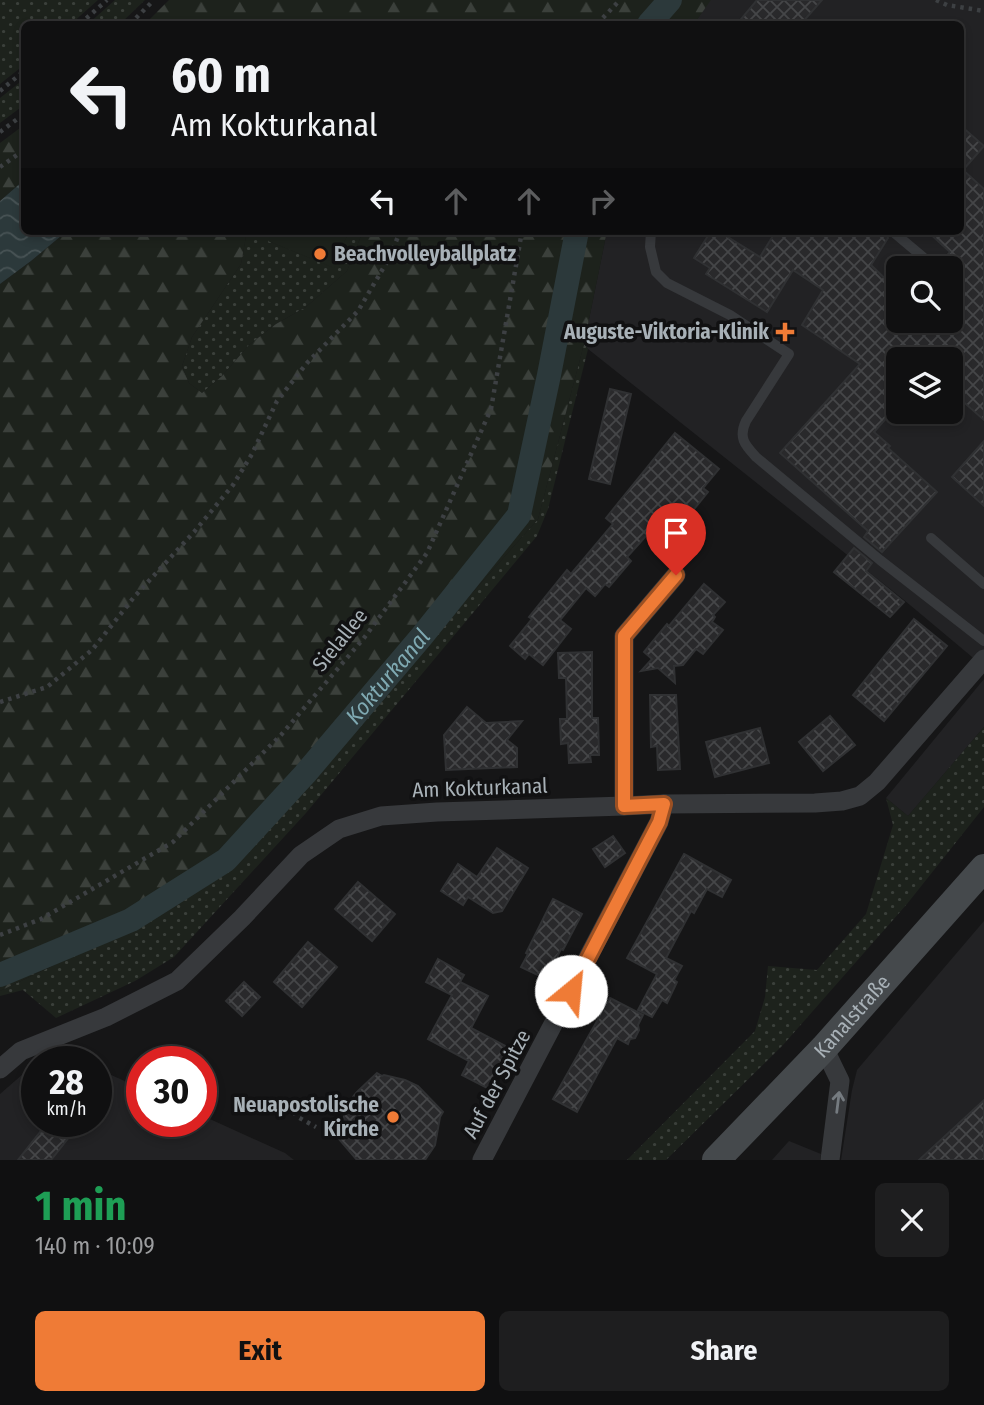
<!DOCTYPE html>
<html lang="en">
<head>
<meta charset="utf-8">
<style>
  body { margin:0; font-family:"Fira Sans Condensed",sans-serif; background:#1e1e1f; color:#f1f3f6; height:100vh; display:flex; flex-direction:column; font-size:26px; white-space:nowrap }
  * { box-sizing:border-box; margin:0 }
  p { font-size:23px; color:#9c9d9f }
  .icon { flex:none; width:38px; height:38px; fill:none; stroke:currentColor; stroke-width:2; stroke-linecap:round; stroke-linejoin:round }
  .map { position:relative; height:1160px; overflow:hidden }
  .side { display:flex; flex-direction:column; background:#101011; flex:1 }
  .side>* { flex:none }
  .top-card { position:absolute; left:21px; top:21px; width:943px; height:214px; border-radius:10px; box-shadow:0 4px 10px #0003,0 0 0 2px #303031; background:#101011; color:#f1f3f6; overflow:hidden }
  .fabs { position:absolute; left:886px; top:256px; display:grid; gap:14px }
  .fabs a { display:grid; place-items:center; width:77px; height:77px; border-radius:10px; background:#101011; box-shadow:0 4px 10px #0003,0 0 0 2px #303031; font-size:35px }
  .speed { position:absolute; left:21px; top:1046px; display:flex; gap:14px; font-size:35px; font-weight:700; text-align:center }
  .speed>* { display:grid; place-content:center; width:91px; height:91px; border-radius:50%; background:#101011; box-shadow:0 4px 10px #0003,0 0 0 2px #303031; line-height:1 }
  .speed small { font-size:18px; font-weight:400 }
  .speed .limit { border:10px solid #d22; background:#fff; color:#111 }
  .pin { position:absolute; display:grid; place-items:center; width:60px; height:60px; color:#fff; margin:-72px -30px; border-radius:50% 50% 50% 0; rotate:-45deg; box-shadow:0 0 7px #0007 }
  .pin .icon { rotate:45deg }
  .me { position:absolute; width:77px; margin:-38px; rotate:28deg; stroke-linejoin:round; filter:drop-shadow(0 0 5px #0008) }
  .turn { display:flex; align-items:center; gap:24px; height:147px; padding:0 35px; font-size:32px }
  .turn .icon { width:91px; height:91px; stroke-width:2.5 }
  .turn b { display:block; font-size:49px; line-height:60px }
  .lanes { display:flex; align-items:center; height:66px; padding:0 35px; background:#0003; justify-content:center; gap:35px; direction:ltr }
  .lanes .off { opacity:.35 }
  .round { display:grid; place-items:center; flex:none; width:74px; height:74px; border-radius:10px; background:#1e1e1f }
  .summary { display:flex; align-items:center; justify-content:space-between; height:119px; padding:0 35px }
  h1 { font-size:42px; font-weight:700; line-height:52px; color:#1e9e55 }
  .action { display:flex; gap:14px; margin-top:auto; padding:14px 35px }
  .action a { flex:1; height:80px; border-radius:10px; background:#ef7b36; color:#111; font-size:28px; font-weight:700; line-height:80px; text-align:center }
  .action a+a { background:#1e1e1f; color:#f1f3f6 }
  .map>svg:first-child { display:block }
</style>
</head>
<body>
<div class="map">
<svg width="984" height="1160" viewBox="0 0 984 1160">
  <defs>
    <pattern id="grass-dots" width="8" height="8" patternUnits="userSpaceOnUse" patternTransform="scale(1.75)"><rect width="8" height="8" fill="#1d221c"/><path d="M2 2h.1M6 6h.1" fill="none" stroke="#3b403b" stroke-width="1.8" stroke-linecap="round"/></pattern>
    <pattern id="forest-firs" width="22" height="20" patternUnits="userSpaceOnUse" patternTransform="scale(1.75)"><rect width="22" height="20" fill="#1d221c"/><path d="M5 1l3.5 6h-7zM16 11l3.5 6h-7z" fill="#3b403b"/></pattern>
    <pattern id="water-waves" width="16" height="10" patternUnits="userSpaceOnUse" patternTransform="scale(1.75)"><rect width="16" height="10" fill="#2c393b"/><path d="M0 5q4-4 8 0t8 0" fill="none" stroke="#485355"/></pattern>
    <pattern id="building-cross-hatch" width="8" height="8" patternUnits="userSpaceOnUse" patternTransform="scale(1.75)"><rect width="8" height="8" fill="#29292b"/><path d="M0 0l8 8M0 8l8-8" fill="none" stroke="#454648"/></pattern>
  </defs>
  <rect width="100%" height="100%" fill="#161617"/>
  <g fill="#222224" fill-rule="evenodd">
    <path d="M 710,0 L 984,0 L 984,667 L 904,600 L 588,349 L 584,344 L 607,231 L 961,231 L 961,24 L 694,24 ZM 898,268 L 950,268 L 950,320 L 898,320 ZM 898,359 L 950,359 L 950,411 L 898,411 Z"/>
    <path d="M 984,679 L 984,727 L 908,816 L 886,798 Z"/>
    <path d="M 984,921 L 984,1160 L 841,1160 L 852,1090 L 857,1070 Z"/>
    <path d="M 37,1065 L 37,1122 L 96,1122 L 96,1068 L 142,1089 L 142,1122 L 201,1122 L 201,1115 L 285,1153 L 294,1160 L 0,1160 L 0,1094 L 31,1067 Z"/>
    <path d="M 789,1141 L 821,1154 L 820,1160 L 772,1160 Z"/>
  </g>
  <g fill="url(#grass-dots)">
    <path d="M 0,0 L 98,0 L 71,24 L 24,24 L 24,65 L 0,84 Z"/>
    <path d="M 115,0 L 145,0 L 120,24 L 88,24 Z"/>
    <path d="M 24,79 L 24,105 L 0,123 L 0,98 Z"/>
    <path d="M 247,231 L 273,231 L 269,241 L 333,267 L 349,231 L 363,231 L 347,271 L 306,307 L 276,324 L 249,345 L 222,376 L 202,393 L 189,383 L 182,366 L 192,337 L 241,264 Z"/>
    <path d="M 584,344 L 588,349 L 548,509 L 537,536 L 306,813 L 174,957 L 135,981 L 56,1018 L 23,990 L 0,996 L 0,991 L 132,928 L 229,863 L 308,778 L 538,519 Z"/>
    <path d="M 984,727 L 984,807 L 907,904 L 783,1045 L 666,1160 L 627,1160 L 755,1031 L 765,997 L 768,966 L 817,970 L 866,914 L 893,825 L 886,798 L 908,816 Z"/>
  </g>
  <g fill="url(#forest-firs)">
    <path d="M 169,0 L 711,0 L 694,24 L 145,24 Z"/>
    <path d="M 24,125 L 24,180 L 0,201 L 0,143 Z"/>
    <path d="M 67,231 L 247,231 L 241,264 L 192,337 L 182,366 L 189,383 L 202,393 L 222,376 L 249,345 L 276,324 L 306,307 L 347,271 L 363,231 L 607,231 L 584,344 L 538,519 L 308,778 L 229,863 L 132,928 L 0,991 L 0,284 L 31,261 Z"/>
  </g>
  <path fill="#1d221c" d="M 273,231 L 349,231 L 334,268 L 268,241 Z"/>
  <path fill="url(#water-waves)" d="M 24,180 L 24,231 L 67,231 L 31,261 L 0,284 L 0,201 Z"/>
  <g fill="none" stroke-linecap="round" stroke-linejoin="round">
    <g stroke="#2c393b" stroke-width="24">
      <path d="M 649,24 L 670,0"/>
      <path id="s1" d="M 0,975 L 131,920 L 226,860 L 305,774 L 422,636 L 519,515 L 549,375 L 577,231"/>
    </g>
  </g>
  <g fill="url(#building-cross-hatch)" stroke="#303133" stroke-width="2">
    <path d="M 757,0 L 822,0 L 801,24 L 737,24 Z"/>
    <path d="M 961,126 L 984,146 L 963,170 L 984,189 L 984,420 L 950,390 L 950,359 L 898,359 L 898,405 L 874,432 L 890,446 L 888,448 L 937,492 L 882,552 L 864,537 L 868,531 L 780,453 L 860,364 L 802,325 L 823,290 L 793,270 L 767,312 L 706,274 L 710,268 L 694,258 L 711,231 L 718,231 L 760,257 L 776,231 L 885,231 L 888,238 L 871,265 L 898,291 L 898,320 L 950,320 L 950,268 L 936,268 L 950,252 L 927,231 L 961,231 Z"/>
    <path d="M 610,389 L 631,394 L 610,484 L 589,479 Z"/>
    <path d="M 675,433 L 719,469 L 703,488 L 708,492 L 686,519 L 682,516 L 666,536 L 655,526 L 627,557 L 631,561 L 609,587 L 605,584 L 595,596 L 586,588 L 560,620 L 571,629 L 543,665 L 529,654 L 525,659 L 510,646 L 532,619 L 529,617 L 567,570 L 571,574 L 613,524 L 606,518 Z"/>
    <path d="M 984,441 L 984,506 L 952,477 Z"/>
    <path d="M 854,548 L 872,563 L 866,571 L 904,602 L 890,617 L 834,572 Z"/>
    <path d="M 704,584 L 725,602 L 713,615 L 715,617 L 712,622 L 723,630 L 703,654 L 696,649 L 683,665 L 674,666 L 675,683 L 658,668 L 641,671 L 652,659 L 644,652 L 667,624 L 669,626 Z"/>
    <path d="M 914,619 L 947,646 L 884,721 L 853,695 Z"/>
    <path d="M 592,652 L 592,718 L 598,718 L 599,755 L 590,755 L 591,762 L 569,763 L 568,743 L 561,744 L 560,719 L 567,719 L 566,678 L 559,678 L 558,653 Z"/>
    <path d="M 650,695 L 676,695 L 680,769 L 658,770 L 657,746 L 651,747 Z"/>
    <path d="M 467,707 L 486,723 L 522,721 L 507,740 L 517,748 L 517,767 L 446,770 L 444,735 Z"/>
    <path d="M 830,716 L 855,745 L 823,771 L 799,742 Z"/>
    <path d="M 760,728 L 769,763 L 715,777 L 706,742 Z"/>
    <path d="M 613,836 L 625,853 L 605,867 L 593,849 Z"/>
    <path d="M 497,848 L 528,868 L 502,911 L 493,913 L 468,897 L 463,905 L 441,891 L 458,864 L 477,877 Z"/>
    <path d="M 684,854 L 731,880 L 722,897 L 707,889 L 694,913 L 691,911 L 666,958 L 682,966 L 674,980 L 677,982 L 667,1003 L 662,1000 L 652,1017 L 638,1010 L 657,974 L 627,958 Z"/>
    <path d="M 358,882 L 395,914 L 372,941 L 335,909 Z"/>
    <path d="M 553,899 L 582,914 L 563,950 L 561,949 L 546,979 L 521,967 L 528,954 L 526,953 Z"/>
    <path d="M 308,942 L 337,967 L 302,1007 L 274,982 Z"/>
    <path d="M 438,959 L 459,971 L 458,972 L 464,975 L 460,982 L 488,996 L 471,1028 L 511,1049 L 489,1089 L 462,1075 L 469,1061 L 428,1039 L 452,995 L 426,982 Z"/>
    <path d="M 244,982 L 260,997 L 242,1016 L 226,1001 Z"/>
    <path d="M 610,998 L 643,1015 L 638,1025 L 639,1030 L 635,1038 L 630,1039 L 628,1044 L 617,1038 L 577,1112 L 553,1099 Z"/>
    <path d="M 377,1073 L 382,1076 L 384,1075 L 405,1080 L 418,1086 L 443,1112 L 440,1117 L 435,1145 L 425,1160 L 357,1160 L 339,1139 L 343,1130 L 342,1125 L 344,1116 L 348,1103 L 357,1092 Z"/>
    <path d="M 984,1100 L 984,1160 L 919,1160 Z"/>
    <path d="M 48,1122 L 81,1122 L 51,1160 L 18,1160 Z"/>
  </g>
  <g fill="none" stroke-linecap="round" stroke-linejoin="round">
    <g stroke="#3d4043" stroke-width="4.5" stroke-dasharray="3.5 5" stroke-linecap="butt">
      <path d="M 936,0 L 947,5 L 984,11"/>
      <path d="M 80,24 L 107,0"/>
      <path d="M 130,24 L 154,0"/>
      <path d="M 597,24 L 620,0"/>
      <path d="M 0,91 L 24,71"/>
      <path d="M 0,132 L 24,114"/>
      <path d="M 0,167 L 24,150"/>
      <path d="M 0,702 L 47,687 L 92,650 L 135,596 L 194,532 L 233,485 L 252,454 L 277,401 L 307,363 L 358,311 L 391,255 L 400,231"/>
      <path d="M 0,935 L 41,919 L 173,842 L 281,735 L 364,638 L 427,553 L 491,409 L 522,231"/>
      <path d="M 291,1104 L 296,1116 L 316,1127"/>
    </g>
    <g stroke="#37393c" stroke-width="10">
      <path d="M 651,231 L 650,247 L 656,272 L 667,283 L 730,315 L 789,354 L 746,421 C 738,438 745,445 756,457 L 880,560 L 984,641"/>
      <path d="M 892,231 L 923,257"/>
      <path d="M 931,538 L 984,584"/>
    </g>
    <g stroke="#37393c" stroke-width="19">
      <path d="M 624,806 L 624,636 L 676,575"/>
      <path d="M 824,1048 L 840,1081 L 830,1160"/>
      <path d="M 0,1069 L 21,1051 L 106,1017 L 177,981 L 242,918 L 301,855 L 339,829 L 381,816 L 437,812 L 624,806 L 664,804 L 815,803 L 842,801 L 860,796 L 877,782 L 984,659"/>
      <path d="M 482,1160 L 659,822 L 664,804"/>
    </g>
    <path stroke="#45494c" stroke-width="28" id="s2" d="M 716,1160 L 824,1048 L 984,868"/>
  </g>
  <defs><path id="oneway-shaft" d="M-6 0H5M1.5-3L5.5 0L1.5 3" fill="none" stroke-width="1.6" stroke-linecap="round" stroke-linejoin="round" transform="scale(1.75)"/></defs>
  <use stroke="#757b80" href="#oneway-shaft" transform="translate(838 1102) rotate(-83)"/>
  <g fill="none" stroke-linecap="round" stroke-linejoin="round">
    <g stroke="#9b5023" stroke-width="18">
      <path id="route" d="M 571,991 L 659,822 L 664,804 L 624,806 L 624,636 L 676,575"/>
    </g>
    <use href="#route" stroke="#ef7b36" stroke-width="12"/>
  </g>
  <g fill="#ef7b36" stroke="#111112" stroke-width="2.5">
    <circle cx="320" cy="254" r="7"/>
    <path d="M781.5 321.5h7v7h7v7h-7v7h-7v-7h-7v-7h7z"/>
    <circle cx="393" cy="1117" r="7"/>
  </g>
  <g text-anchor="middle" stroke-width="7" stroke-linejoin="round" paint-order="stroke">
    <g font-size="21" font-weight="bold" fill="#a8b1b7" stroke="#111112" text-anchor="end">
      <text x="334" y="261" text-anchor="start">Beachvolleyballplatz</text>
      <text x="769" y="339">Auguste-Viktoria-Klinik</text>
      <text x="379" y="1112">Neuapostolische<tspan x="379" dy="24">Kirche</tspan></text>
    </g>
    <g font-size="21" fill="#a8b1b7" stroke="#111112">
      <text transform="translate(340 640) rotate(-51)" y="7">Sielallee</text>
      <text transform="translate(480 788) rotate(-2)" y="7">Am Kokturkanal</text>
      <text dy="7" stroke="none"><textPath href="#s2" startOffset="198">Kanalstraße</textPath></text>
      <text transform="translate(497 1084) rotate(-62)" y="7">Auf der Spitze</text>
    </g>
    <g font-size="23" font-style="italic" fill="#7fa9b2" stroke="#111112">
      <text dy="8" stroke="none"><textPath href="#s1" startOffset="499">Kokturkanal</textPath></text>
    </g>
  </g>
</svg>
<div class="fabs">
<a><svg class="icon" aria-label="search" viewBox="0 0 24 24"><circle cx="10" cy="10" r="6"/><path d="M15 15l6 6"/></svg></a>
<a><svg class="icon" aria-label="layers" viewBox="0 0 24 24"><path d="M12 4l9 5-9 5-9-5zM3 14l9 5 9-5"/></svg></a>
</div>
<div class="speed"><div>28<small>km/h</small></div><div class="limit">30</div></div>
<div class="pin" style="left:676px;top:575px;background:#d93025"><svg class="icon" aria-label="arrive" viewBox="0 0 24 24"><path d="M6 21V4h12l-3 4 3 4H6"/></svg></div>
<svg class="me" style="left:571px;top:991px" viewBox="-20 -20 40 40"><circle r="19" fill="#fff"/><path d="M0-13L10 11 0 6-10 11z" fill="#ef7b36"/></svg>
<div class="top-card">
<div class="turn"><svg class="icon" aria-label="left" viewBox="0 0 24 24"><path d="M17 20v-9H6M10 6l-5 5 5 5"/></svg><div><b>60 m</b>Am Kokturkanal</div></div>
<div class="lanes"><svg class="icon" aria-label="left" viewBox="0 0 24 24"><path d="M17 20v-9H6M10 6l-5 5 5 5"/></svg><svg class="icon off" aria-label="ahead" viewBox="0 0 24 24"><path d="M12 20V5M6 11l6-6 6 6"/></svg><svg class="icon off" aria-label="ahead" viewBox="0 0 24 24"><path d="M12 20V5M6 11l6-6 6 6"/></svg><svg class="icon off" aria-label="right" viewBox="0 0 24 24"><path d="M7 20v-9h11M14 6l5 5-5 5"/></svg></div>
</div>
</div>
<section class="side">
<div class="summary"><div><h1>1 min</h1><p>140 m · 10:09</p></div><a class="round"><svg class="icon" aria-label="close" viewBox="0 0 24 24"><path d="M6 6l12 12M18 6L6 18"/></svg></a></div>
<div class="action"><a>Exit</a><a>Share</a></div>
</section>
</body>
</html>
